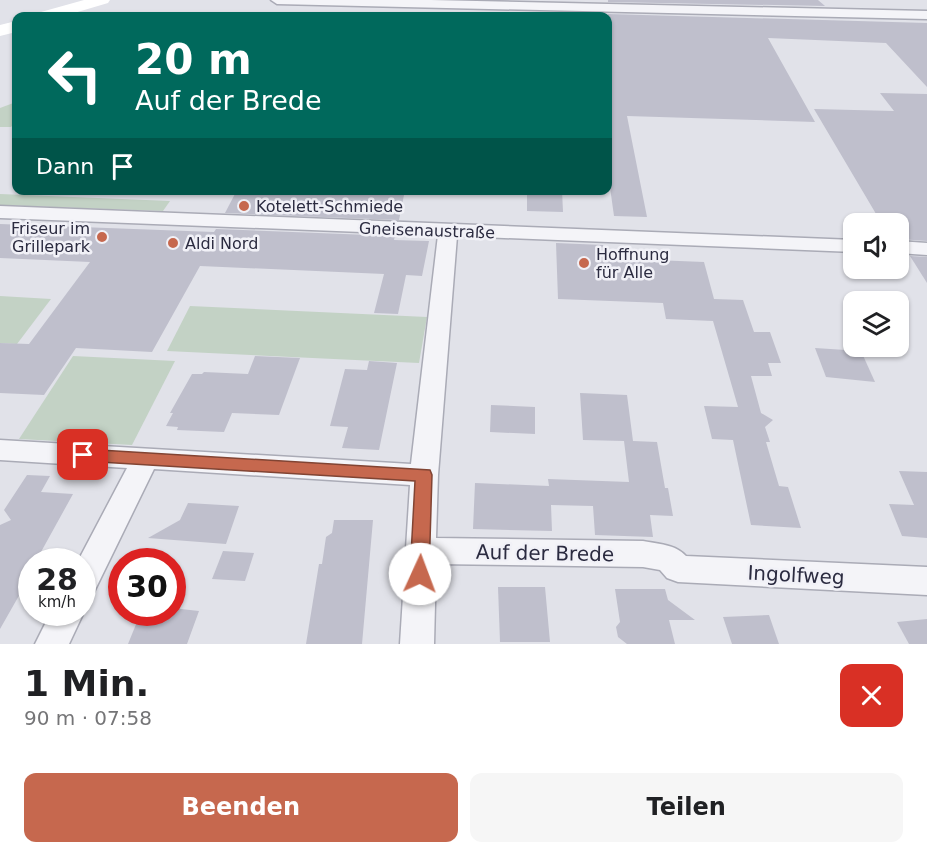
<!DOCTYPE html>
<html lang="de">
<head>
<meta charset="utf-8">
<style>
  body { margin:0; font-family:"DejaVu Sans",sans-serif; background:#f6f6f6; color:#202124; height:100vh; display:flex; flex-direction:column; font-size:22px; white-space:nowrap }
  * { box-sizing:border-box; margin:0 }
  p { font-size:20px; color:#757577 }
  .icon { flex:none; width:33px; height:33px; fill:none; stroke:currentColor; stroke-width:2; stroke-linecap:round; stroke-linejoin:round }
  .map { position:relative; height:644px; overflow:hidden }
  .sheet { display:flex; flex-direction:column; background:#fff; flex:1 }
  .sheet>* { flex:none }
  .hud { position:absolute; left:12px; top:12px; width:600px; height:183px; border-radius:12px; box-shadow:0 2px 4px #0004; background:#00695c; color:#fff; overflow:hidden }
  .fabs { position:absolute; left:843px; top:213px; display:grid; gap:12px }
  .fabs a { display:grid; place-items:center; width:66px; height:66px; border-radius:12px; background:#fff; box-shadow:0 2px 4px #0004; font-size:30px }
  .speed { position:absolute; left:18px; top:548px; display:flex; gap:12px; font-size:30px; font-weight:700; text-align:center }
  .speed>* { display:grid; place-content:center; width:78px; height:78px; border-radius:50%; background:#fff; box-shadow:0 2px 4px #0004; line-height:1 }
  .speed small { font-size:15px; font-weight:400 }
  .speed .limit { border:9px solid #d22; background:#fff; color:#111 }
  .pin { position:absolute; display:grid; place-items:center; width:51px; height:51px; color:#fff; margin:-26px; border-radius:12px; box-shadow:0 3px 9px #0006 }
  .me { position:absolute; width:66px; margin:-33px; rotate:2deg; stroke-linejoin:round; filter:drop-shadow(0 0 4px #0008) }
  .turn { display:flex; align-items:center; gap:21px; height:126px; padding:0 24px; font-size:27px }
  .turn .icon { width:78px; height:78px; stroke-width:2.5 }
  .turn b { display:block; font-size:42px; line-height:51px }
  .then { display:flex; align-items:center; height:57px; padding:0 24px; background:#0003; gap:12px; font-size:22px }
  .round { display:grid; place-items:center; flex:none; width:63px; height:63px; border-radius:12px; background:#f6f6f6 }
  .summary { display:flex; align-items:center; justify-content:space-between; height:102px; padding:0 24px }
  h1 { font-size:36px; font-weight:600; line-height:45px }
  .button { display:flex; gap:12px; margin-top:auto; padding:12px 24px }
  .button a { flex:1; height:69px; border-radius:12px; background:#c6684e; color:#fff; font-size:24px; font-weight:600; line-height:69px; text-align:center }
  .button a+a { background:#f6f6f6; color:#202124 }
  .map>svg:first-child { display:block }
</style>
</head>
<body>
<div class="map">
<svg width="927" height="644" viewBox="0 0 927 644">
  <rect width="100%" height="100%" fill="#e1e2e9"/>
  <g fill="#c3d2c5">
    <path d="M 16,102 L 16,122 L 11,127 L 0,127 L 0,108 Z"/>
    <path d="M 0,194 L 170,201 L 163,211 L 0,205 Z"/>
    <path d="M 0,296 L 51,299 L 17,344 L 0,343 Z"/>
    <path d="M 190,306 L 427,317 L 419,363 L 167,351 Z"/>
    <path d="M 73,356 L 175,361 L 132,445 L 19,439 Z"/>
  </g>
  <g fill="#bfbfcc">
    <path d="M 608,0 L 818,0 L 825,6 L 608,2 Z"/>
    <path d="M 608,14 L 927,23 L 927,87 L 886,43 L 768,38 L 815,122 L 627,116 L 647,217 L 614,216 L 608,173 Z"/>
    <path d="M 880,93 L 927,94 L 927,241 L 900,239 L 898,224 L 882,224 L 814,109 L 894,111 Z"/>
    <path d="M 237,190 L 405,190 L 399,220 L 225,213 Z"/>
    <path d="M 527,190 L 562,190 L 563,212 L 527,211 Z"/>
    <path d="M 0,224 L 214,232 L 216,229 L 395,236 L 394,240 L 429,241 L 422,276 L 406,275 L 398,314 L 374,313 L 384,274 L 200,266 L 152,352 L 76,348 L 44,395 L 0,393 L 0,343 L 29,344 L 90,262 L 0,258 Z"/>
    <path d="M 556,243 L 603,245 L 604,258 L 704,262 L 714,299 L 743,300 L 754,332 L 770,332 L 781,363 L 768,363 L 772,376 L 751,376 L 761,413 L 773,420 L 765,427 L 770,442 L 766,442 L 779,486 L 788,487 L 801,528 L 751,525 L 733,440 L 712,439 L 704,406 L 738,407 L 713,321 L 666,319 L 663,303 L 558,299 Z"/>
    <path d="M 910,256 L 927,257 L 927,283 Z"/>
    <path d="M 815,348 L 861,351 L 875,382 L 826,377 Z"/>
    <path d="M 255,356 L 300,358 L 279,415 L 232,413 L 224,432 L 177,430 L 178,427 L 166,426 L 173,413 L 170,413 L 192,374 L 202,374 L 204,372 L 248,374 Z"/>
    <path d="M 369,361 L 397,363 L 379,450 L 342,448 L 348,427 L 330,426 L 345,369 L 367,370 Z"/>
    <path d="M 580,393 L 627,395 L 633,441 L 657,442 L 665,488 L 668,488 L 673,516 L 650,515 L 653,537 L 595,535 L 593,506 L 551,505 L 552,531 L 473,529 L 475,483 L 549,486 L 548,479 L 629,482 L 624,441 L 583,440 Z"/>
    <path d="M 491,405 L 535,407 L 535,434 L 490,432 Z"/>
    <path d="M 899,471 L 927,472 L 927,538 L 902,536 L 889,504 L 914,505 Z"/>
    <path d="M 27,475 L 50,476 L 41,492 L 73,494 L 36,561 L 32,561 L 32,569 L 27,577 L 29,578 L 0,629 L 0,525 L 11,520 L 4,510 Z"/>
    <path d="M 188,503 L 239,506 L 226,544 L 148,538 L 180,520 Z"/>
    <path d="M 334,520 L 373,520 L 362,644 L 306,644 L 319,564 L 322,564 L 326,537 L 332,533 Z"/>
    <path d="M 223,551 L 254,553 L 245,581 L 212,579 Z"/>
    <path d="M 498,587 L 545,587 L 550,642 L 500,642 Z"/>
    <path d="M 615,589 L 665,589 L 668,600 L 695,620 L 669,620 L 675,644 L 627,644 L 618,637 L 616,627 L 620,622 Z"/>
    <path d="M 172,608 L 199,611 L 187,644 L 128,644 L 141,612 L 172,612 Z"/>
    <path d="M 769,615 L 779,644 L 732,644 L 723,617 Z"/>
    <path d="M 927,619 L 927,644 L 909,644 L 897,622 Z"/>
  </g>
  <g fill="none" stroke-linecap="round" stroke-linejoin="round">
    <g stroke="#aaabb6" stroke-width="3">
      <g id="minor">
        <path d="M 271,0 L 431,0 L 927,11 L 927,19 L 277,4 Z"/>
        <path d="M 0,206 L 854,240 L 854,252 L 457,236 L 438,475 L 436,538 L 643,541 C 658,544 675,544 686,556 L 927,567 L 927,595 L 678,582 L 667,578 L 660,570 L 643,567 L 436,564 L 434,644 L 400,644 L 410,485 L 154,469 L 93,594 L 82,598 L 82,561 L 78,561 L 127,468 L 0,460 L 0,440 L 411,464 L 438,235 L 0,218 Z"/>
        <path d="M 898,241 L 927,243 L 927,255 L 898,253 Z"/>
        <path d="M 82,608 L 84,612 L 69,644 L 35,644 L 51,612 L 82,612 Z"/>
      </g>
    </g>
    <use href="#minor" fill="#f4f4f8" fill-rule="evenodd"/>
    <g fill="#fff" fill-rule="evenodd">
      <path d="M 84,0 L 110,0 L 108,3 L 64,16 L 38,16 L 41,12 Z"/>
      <path d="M 16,21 L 16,32 L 0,36 L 0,25 Z"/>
    </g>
  </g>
  <path fill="#c6684e" stroke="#814433" stroke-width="1.5" d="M 83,449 L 430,470 L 432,475 L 429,574 L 426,580 L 420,582 L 413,580 L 410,574 L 415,481 L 83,461 L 77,459 L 75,455 L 77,451 Z"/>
  <g fill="#c6684e" stroke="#f1f1f7" stroke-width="2">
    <circle cx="244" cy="206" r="6"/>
    <circle cx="102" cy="237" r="6"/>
    <circle cx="173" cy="243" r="6"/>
    <circle cx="584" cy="263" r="6"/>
  </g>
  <g text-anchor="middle" stroke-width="5" stroke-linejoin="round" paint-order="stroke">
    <g font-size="16" fill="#2b2b40" stroke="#f1f1f7" text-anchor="start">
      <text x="256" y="212">Kotelett-Schmiede</text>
      <text x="90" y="234" text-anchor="end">Friseur im<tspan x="90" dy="18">Grillepark</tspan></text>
      <text x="185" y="249">Aldi Nord</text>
      <text x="596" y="260">Hoffnung<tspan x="596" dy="18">für Alle</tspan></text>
    </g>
    <g font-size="16" fill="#2b2b40" stroke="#f1f1f7">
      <text transform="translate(427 230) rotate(2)" y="6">Gneisenaustraße</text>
    </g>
    <g font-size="20" fill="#2b2b40" stroke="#f1f1f7">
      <text transform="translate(545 553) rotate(1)" y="7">Auf der Brede</text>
      <text transform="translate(796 575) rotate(3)" y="7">Ingolfweg</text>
    </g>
  </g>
</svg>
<div class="fabs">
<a><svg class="icon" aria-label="sound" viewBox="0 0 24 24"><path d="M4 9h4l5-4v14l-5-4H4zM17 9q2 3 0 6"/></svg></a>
<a><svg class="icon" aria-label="layers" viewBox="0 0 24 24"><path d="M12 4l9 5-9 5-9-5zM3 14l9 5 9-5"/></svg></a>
</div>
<div class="speed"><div>28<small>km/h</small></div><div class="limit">30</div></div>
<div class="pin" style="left:83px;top:455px;background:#d93025"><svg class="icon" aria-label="arrive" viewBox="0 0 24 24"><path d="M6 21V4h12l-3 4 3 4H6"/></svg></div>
<svg class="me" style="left:420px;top:574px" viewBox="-20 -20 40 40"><circle r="19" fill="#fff"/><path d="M0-13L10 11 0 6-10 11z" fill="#c6684e"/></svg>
<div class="hud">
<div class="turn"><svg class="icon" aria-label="left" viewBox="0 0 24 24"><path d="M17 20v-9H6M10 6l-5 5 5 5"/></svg><div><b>20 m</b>Auf der Brede</div></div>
<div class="then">Dann<svg class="icon" aria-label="arrive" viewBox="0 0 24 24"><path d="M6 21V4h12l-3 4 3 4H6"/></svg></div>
</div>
</div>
<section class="sheet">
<div class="summary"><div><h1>1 Min.</h1><p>90 m · 07:58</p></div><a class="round" style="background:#d93025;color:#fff"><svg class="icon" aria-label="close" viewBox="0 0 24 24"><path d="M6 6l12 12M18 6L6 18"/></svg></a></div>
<div class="button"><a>Beenden</a><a>Teilen</a></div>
</section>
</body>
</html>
